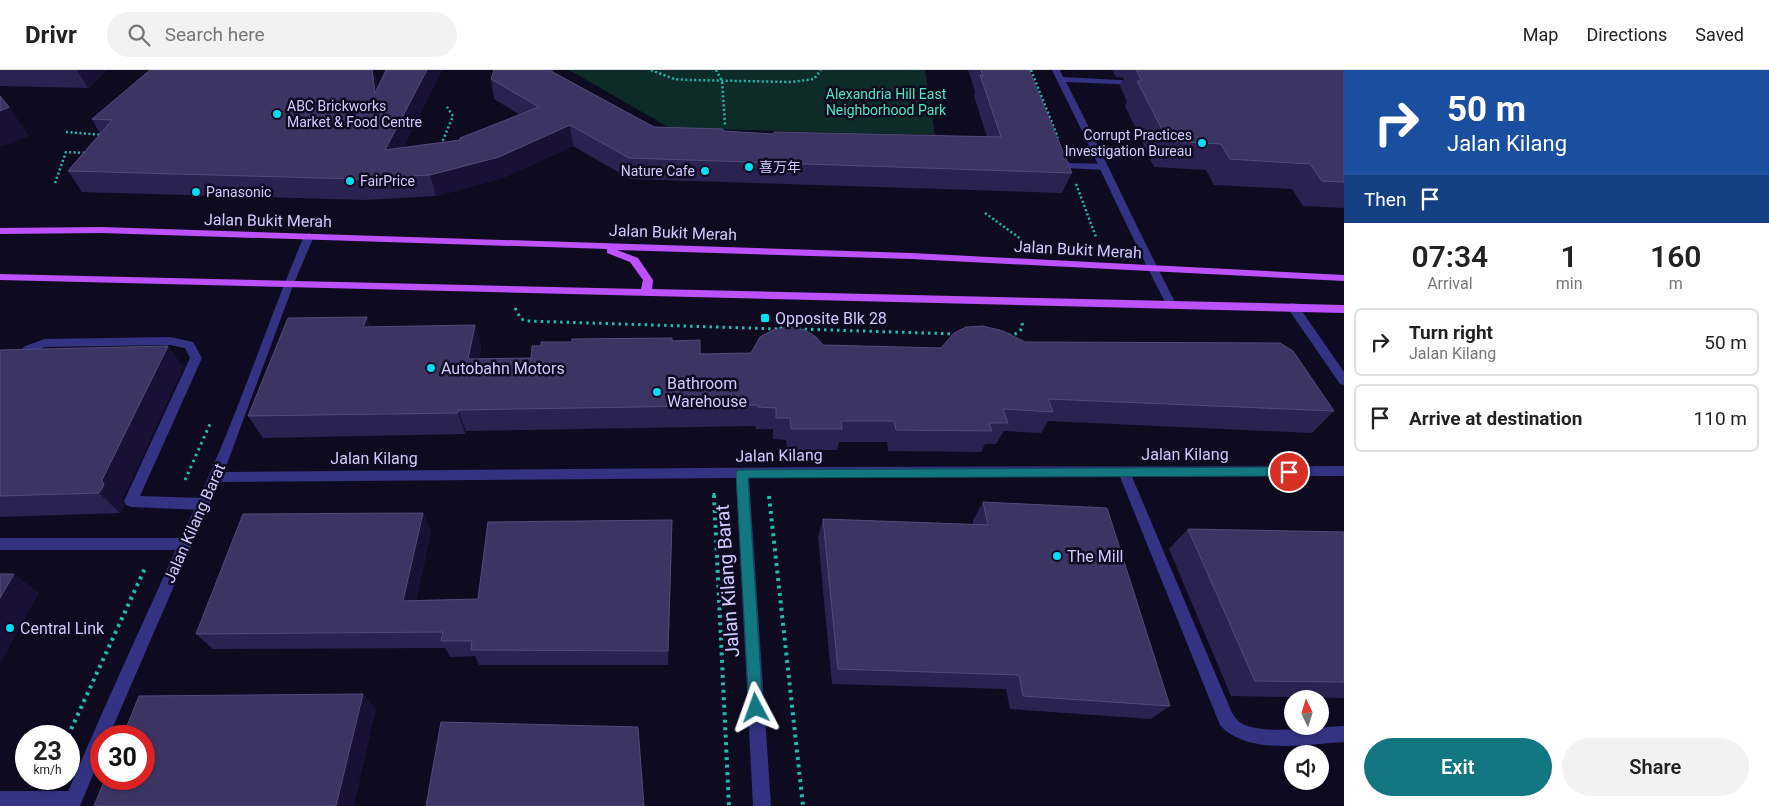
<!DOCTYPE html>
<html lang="en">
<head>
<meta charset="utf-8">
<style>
  body { margin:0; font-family:Roboto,"Noto Sans SC",sans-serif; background:#f2f2f2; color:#222; height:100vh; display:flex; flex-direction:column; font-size:19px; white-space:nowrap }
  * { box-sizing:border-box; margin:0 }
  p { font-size:16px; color:#767676 }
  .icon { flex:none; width:28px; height:28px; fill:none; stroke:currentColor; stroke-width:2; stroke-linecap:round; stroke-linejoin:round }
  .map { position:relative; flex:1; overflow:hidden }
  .sheet { display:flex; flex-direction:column; background:#fff; width:425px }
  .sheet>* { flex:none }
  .banner { background:#1a4fa0; color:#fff; overflow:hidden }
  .needle { width:32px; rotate:356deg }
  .buttons { position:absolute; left:1284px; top:620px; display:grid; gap:10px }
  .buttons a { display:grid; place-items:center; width:45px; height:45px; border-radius:50%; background:#fff; box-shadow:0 1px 4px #0004; font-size:25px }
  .speed { position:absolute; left:15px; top:655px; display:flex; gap:10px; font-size:25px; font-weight:700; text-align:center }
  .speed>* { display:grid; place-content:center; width:65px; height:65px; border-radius:50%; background:#fff; box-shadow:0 1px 4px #0004; line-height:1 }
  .speed small { font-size:12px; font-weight:400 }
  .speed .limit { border:8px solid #d22; background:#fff; color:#111 }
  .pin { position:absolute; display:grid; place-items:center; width:42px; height:42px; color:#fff; margin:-21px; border:2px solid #fff; border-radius:50%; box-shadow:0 1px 5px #0007 }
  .me { position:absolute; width:55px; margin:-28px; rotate:356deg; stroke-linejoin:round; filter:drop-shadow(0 0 4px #0008) }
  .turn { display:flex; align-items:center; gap:18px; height:105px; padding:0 20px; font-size:22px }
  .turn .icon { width:65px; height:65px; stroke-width:2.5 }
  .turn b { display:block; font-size:35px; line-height:42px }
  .then { display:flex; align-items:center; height:48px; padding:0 20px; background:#0003; gap:10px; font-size:19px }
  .eta { display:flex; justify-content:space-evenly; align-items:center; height:85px; text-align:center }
  .eta b { font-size:30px; font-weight:600; line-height:35px }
  .cta { display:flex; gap:10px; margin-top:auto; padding:10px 20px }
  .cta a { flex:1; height:58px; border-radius:30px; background:#137781; color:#fff; font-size:20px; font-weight:600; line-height:58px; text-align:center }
  .cta a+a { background:#f2f2f2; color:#222 }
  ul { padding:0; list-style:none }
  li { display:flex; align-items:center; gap:15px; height:68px; margin:0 10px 8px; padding:0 10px; border:2px solid #e0e0e0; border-radius:8px }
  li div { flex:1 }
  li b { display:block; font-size:19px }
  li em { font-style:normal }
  header { display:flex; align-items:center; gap:30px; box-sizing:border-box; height:70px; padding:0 25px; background:#fff; border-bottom:1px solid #e0e0e0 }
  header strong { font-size:24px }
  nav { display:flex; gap:28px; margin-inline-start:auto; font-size:18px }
  .search { width:350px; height:45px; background:#f2f2f2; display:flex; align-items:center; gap:12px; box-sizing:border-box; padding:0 18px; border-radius:28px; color:#767676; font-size:19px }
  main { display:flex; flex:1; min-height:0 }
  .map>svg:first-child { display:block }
</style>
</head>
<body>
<header>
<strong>Drivr</strong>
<div class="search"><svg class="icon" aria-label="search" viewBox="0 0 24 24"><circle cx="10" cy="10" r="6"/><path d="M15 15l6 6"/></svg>Search here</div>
<nav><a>Map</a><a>Directions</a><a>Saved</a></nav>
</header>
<main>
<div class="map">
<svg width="1344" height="736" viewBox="0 0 1344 736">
  <rect width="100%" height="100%" fill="#0e0b20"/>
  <path fill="#0d2b29" d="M 569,0 L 925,0 L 935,65 L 670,58 Z"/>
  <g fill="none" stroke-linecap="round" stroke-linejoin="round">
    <g stroke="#23bab0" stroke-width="2.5" stroke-dasharray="2 2.5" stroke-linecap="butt">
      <path d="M 651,0 L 674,9 L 691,10 L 791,12 L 814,9 L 821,0"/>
      <path d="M 716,0 L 722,11 L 725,55"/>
      <path d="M 1031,0 L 1058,68"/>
      <path d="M 66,62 L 103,65"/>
      <path d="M 441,75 L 453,46 L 447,37"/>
      <path d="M 55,113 L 66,82 L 87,83"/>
      <path d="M 1076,114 L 1096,167"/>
      <path d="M 985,143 L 1025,172"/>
    </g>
    <g stroke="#23bab0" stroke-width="3" stroke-dasharray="2.5 4" stroke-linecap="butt">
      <path d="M 515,238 L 521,249 L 527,251 L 779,259"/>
      <path d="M 781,259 L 780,250 L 793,248"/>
      <path d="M 798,259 L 957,264"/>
      <path d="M 1008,265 C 1015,265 1019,263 1023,257 L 1021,250"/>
      <path d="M 185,410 L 210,354"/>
      <path d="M 714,423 L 714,426"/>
    </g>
    <g stroke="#23bab0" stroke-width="4" stroke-dasharray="3 4.5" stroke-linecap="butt">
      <path d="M 714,425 L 729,736"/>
      <path d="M 769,426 L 803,736"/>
      <path d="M 68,666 L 146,496"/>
    </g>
    <g fill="#343283" fill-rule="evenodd">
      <path d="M 1058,84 L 1070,93 L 1104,94 L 1109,97 L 1104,100 L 1066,98 L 1060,96 L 1054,87 Z"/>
      <path d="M 170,267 L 193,272 L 202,288 L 140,426 L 202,428 L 207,430 L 209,434 L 207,438 L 202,440 L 131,437 L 126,435 L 124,431 L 190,288 L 185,278 L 170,275 L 45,277 L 33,282 L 22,294 L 14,294 L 12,291 L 25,276 L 45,269 Z"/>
      <path d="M 1124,397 L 1129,398 L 1130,402 L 1232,643 C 1235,647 1238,652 1243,654 C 1263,665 1320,657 1344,656 L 1344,672 C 1307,674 1247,686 1220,655 L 1118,402 L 1119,398 Z"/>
      <path d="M 0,468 L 184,468 L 189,470 L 191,474 L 189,478 L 184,480 L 0,480 Z"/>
      <path d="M 0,721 L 73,721 L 79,724 L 82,730 L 79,736 L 0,736 Z"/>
    </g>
    <g fill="#343283" fill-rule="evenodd">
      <path d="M 1052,0 L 1060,0 L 1063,7 L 1138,11 L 1142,13 L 1138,15 L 1066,12 C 1104,85 1138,161 1176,234 L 1175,237 L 1171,238 L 1166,234 C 1126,157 1091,77 1052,0 Z"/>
      <path d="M 309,163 L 314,166 L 294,213 L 224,402 L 817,397 L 1344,396 L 1344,406 L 749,408 L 771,736 L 753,736 L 736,408 L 219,412 L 109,666 L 101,666 L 101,685 L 80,736 L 62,736 C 108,626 160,517 208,408 C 243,329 270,246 304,166 Z"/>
      <path d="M 1293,233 L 1297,234 L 1344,302 L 1344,315 L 1340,314 L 1289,240 L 1288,237 L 1289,234 Z"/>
    </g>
    <path fill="#bd51ff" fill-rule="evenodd" d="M 101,157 L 911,183 L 1344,205 L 1344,211 L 911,189 L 617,180 L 638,188 L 653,210 L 652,219 L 1344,235 L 1344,243 L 0,210 L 0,204 L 641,219 L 643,210 L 630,192 L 607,183 L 607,179 L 101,163 L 0,164 L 0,158 Z"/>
  </g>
  <g fill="#2a2250">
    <path d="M 0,0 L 106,0 L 88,18 L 0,16 Z"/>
    <path d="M 442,0 L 403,78 L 460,70 L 520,45 L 494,29 L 491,9 L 494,0 L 554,0 L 553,2 L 654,57 L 774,64 L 987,67 L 974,26 L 975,21 L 968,0 L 1029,0 L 1072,103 L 1062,123 L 630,109 L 573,76 L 503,108 L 436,126 L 365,130 L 82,122 L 68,101 L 100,64 L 92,49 L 378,18 Z"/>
    <path d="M 1112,0 L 1344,0 L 1344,138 L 1303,136 L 1292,119 L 1214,115 L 1206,100 L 1154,97 L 1125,36 L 1127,32 L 1120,16 L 1124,8 L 1116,7 Z"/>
    <path d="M 367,247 L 371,257 L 475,255 L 481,277 L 479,289 L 531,288 L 672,271 L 700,284 L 751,283 L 823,275 L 941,278 L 1025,272 L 1334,341 L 1312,363 L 1048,351 L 1041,363 L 1004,361 L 996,374 L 985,374 L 981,382 L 888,381 L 887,372 L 839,372 L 837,380 L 787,380 L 786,370 L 773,369 L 773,359 L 756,359 L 755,356 L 466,361 L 465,364 L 263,368 L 248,346 Z"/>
    <path d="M 168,276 L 183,298 L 122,430 L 124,435 L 120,443 L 0,447 L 0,280 Z"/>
    <path d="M 983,432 L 1170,636 L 1151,649 L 1010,639 L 1006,619 L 832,614 L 818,467 L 823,449 L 973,454 L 973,450 Z"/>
    <path d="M 1188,459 L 1344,462 L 1344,628 L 1231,626 L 1169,479 Z"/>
    <path d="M 431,461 L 416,530 L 478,529 L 672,467 L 668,595 L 479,595 L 475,586 L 450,587 L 445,578 L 213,579 L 196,564 Z"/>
  </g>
  <g fill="#181135">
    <path d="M 77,0 L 106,0 L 88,18 Z"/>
    <path d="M 372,0 L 375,1 L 382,44 L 375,23 Z"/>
    <path d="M 427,0 L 442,0 L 392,101 L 385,80 Z"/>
    <path d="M 9,37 L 29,66 L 0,77 L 0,41 Z"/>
    <path d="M 570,55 L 573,76 L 503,108 L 436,126 L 430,105 Z"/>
    <path d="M 367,247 L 376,269 L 363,257 Z"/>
    <path d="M 475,255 L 481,277 L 475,310 L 468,289 Z"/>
    <path d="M 168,276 L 183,298 L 122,430 L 124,435 L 120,443 L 99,423 L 102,410 Z"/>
    <path d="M 458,340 L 466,361 L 465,364 L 458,343 Z"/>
    <path d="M 423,443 L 431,461 L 412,547 L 403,531 Z"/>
    <path d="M 672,450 L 672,467 L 668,595 L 668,581 Z"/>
    <path d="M 14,504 L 39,523 L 0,594 L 0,528 Z"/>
    <path d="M 363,624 L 376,639 L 354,736 L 336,736 Z"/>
  </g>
  <g fill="#3c3463" stroke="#534b7b">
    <path d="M 150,0 L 372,0 L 375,23 L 386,0 L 427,0 L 385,80 L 460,70 L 460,68 L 539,37 L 491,9 L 494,0 L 549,0 L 654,57 L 723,59 L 723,61 L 774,64 L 774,62 L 1001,67 L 980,5 L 983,6 L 981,0 L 1029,0 L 1072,103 L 629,88 L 570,55 L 499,87 L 430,105 L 357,109 L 68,101 L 112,50 L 92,49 Z"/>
    <path d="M 1136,0 L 1344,0 L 1344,112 L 1322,111 L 1310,94 L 1230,89 L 1221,74 L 1168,71 L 1137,11 L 1142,11 Z"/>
    <path d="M 0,26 L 9,37 L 0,41 Z"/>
    <path d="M 367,247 L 363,257 L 475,255 L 468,289 L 531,288 L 532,276 L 541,276 L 541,272 L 572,272 L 572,269 L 672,268 L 672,271 L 700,270 L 700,284 L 751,283 L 760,267 L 773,260 L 788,257 L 805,260 L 816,267 L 823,275 L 941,278 L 954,263 L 966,257 L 983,256 L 1003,261 L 1025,272 L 1280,273 L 1293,281 L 1334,341 L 1048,329 L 1053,342 L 1003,339 L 1008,353 L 989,353 L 992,361 L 896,360 L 894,351 L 841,351 L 842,359 L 791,359 L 790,348 L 776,348 L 776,338 L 758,337 L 758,335 L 458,340 L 458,343 L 248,346 L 288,248 Z"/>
    <path d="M 168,276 L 102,410 L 104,415 L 99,423 L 0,426 L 0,280 Z"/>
    <path d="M 983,432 L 1107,438 L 1170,636 L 1023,626 L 1019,605 L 838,599 L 823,449 L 988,455 Z"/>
    <path d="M 423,443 L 403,531 L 478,529 L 488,452 L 672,450 L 668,581 L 471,580 L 472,571 L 441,571 L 443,562 L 196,564 L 243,444 Z"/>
    <path d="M 1188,459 L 1344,462 L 1344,612 L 1255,611 Z"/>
    <path d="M 0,504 L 14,504 L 0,528 Z"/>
    <path d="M 363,624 L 336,736 L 94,736 L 105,709 L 144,709 L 144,666 L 123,666 L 139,626 Z"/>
    <path d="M 441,652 L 638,657 L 644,736 L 426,736 Z"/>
  </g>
  <path fill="#137781" stroke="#0c4d54" d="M 1289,397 L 1293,398 L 1295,402 L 1293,405 L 1289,406 L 748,408 L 763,638 L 761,644 L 756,646 L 751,644 L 749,638 L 736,403 L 738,400 Z"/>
  <g fill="#00def5" stroke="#0e0b20" stroke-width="2">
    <circle cx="277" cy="44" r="5"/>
    <circle cx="1202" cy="73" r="5"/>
    <circle cx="749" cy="97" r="5"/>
    <circle cx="705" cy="101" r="5"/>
    <circle cx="350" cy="111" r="5"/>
    <circle cx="196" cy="122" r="5"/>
    <rect x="760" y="243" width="10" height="10" rx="2.5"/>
    <circle cx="431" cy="298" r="5"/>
    <circle cx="657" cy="322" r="5"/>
    <circle cx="1057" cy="486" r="5"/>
    <circle cx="10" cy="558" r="5"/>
  </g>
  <g text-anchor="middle" stroke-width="5" stroke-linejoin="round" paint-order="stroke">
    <g font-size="14" fill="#4ce9c1" stroke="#0e0b20">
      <text x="886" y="29">Alexandria Hill East<tspan x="886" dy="16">Neighborhood Park</tspan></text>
    </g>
    <g font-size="14" fill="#d0caff" stroke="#0e0b20" text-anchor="start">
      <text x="287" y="41">ABC Brickworks<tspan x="287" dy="16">Market &amp; Food Centre</tspan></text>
      <text x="1192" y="70" text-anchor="end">Corrupt Practices<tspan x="1192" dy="16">Investigation Bureau</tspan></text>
      <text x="759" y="102">喜万年</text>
      <text x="695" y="106" text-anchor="end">Nature Cafe</text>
      <text x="360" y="116">FairPrice</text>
      <text x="206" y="127">Panasonic</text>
    </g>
    <g font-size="16" fill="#d0caff" stroke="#0e0b20">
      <text transform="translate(268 150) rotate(1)" y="6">Jalan Bukit Merah</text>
      <text transform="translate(673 162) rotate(2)" y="6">Jalan Bukit Merah</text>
      <text transform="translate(1078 179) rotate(3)" y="6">Jalan Bukit Merah</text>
      <text x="1185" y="390">Jalan Kilang</text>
      <text transform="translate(779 385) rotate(-1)" y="6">Jalan Kilang</text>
      <text x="374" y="394">Jalan Kilang</text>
      <text transform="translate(194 453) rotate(-66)" y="6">Jalan Kilang Barat</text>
    </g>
    <g font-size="16" fill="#d0caff" stroke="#0e0b20" text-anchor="start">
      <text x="775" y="254">Opposite Blk 28</text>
      <text x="441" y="304">Autobahn Motors</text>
      <text x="667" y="319">Bathroom<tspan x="667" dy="18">Warehouse</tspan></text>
      <text x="1067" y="492">The Mill</text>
      <text x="20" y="564">Central Link</text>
    </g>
    <g font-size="19" fill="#d0caff" stroke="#0e0b20">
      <text transform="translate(727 511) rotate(-94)" y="7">Jalan Kilang Barat</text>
    </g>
  </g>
</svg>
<div class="buttons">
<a><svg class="needle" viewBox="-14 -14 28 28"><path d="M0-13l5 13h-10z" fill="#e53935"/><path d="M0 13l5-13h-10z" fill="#767676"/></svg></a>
<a><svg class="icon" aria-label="sound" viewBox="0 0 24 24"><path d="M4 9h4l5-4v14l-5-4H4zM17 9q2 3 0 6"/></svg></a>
</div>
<div class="speed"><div>23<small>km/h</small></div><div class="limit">30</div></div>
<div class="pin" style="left:1289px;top:402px;background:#d93025"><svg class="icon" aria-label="arrive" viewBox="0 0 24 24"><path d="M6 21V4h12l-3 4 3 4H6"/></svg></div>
<svg class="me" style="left:756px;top:638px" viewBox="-20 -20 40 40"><path d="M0-17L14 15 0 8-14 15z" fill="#137781" stroke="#fff" stroke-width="4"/></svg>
</div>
<section class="sheet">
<div class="banner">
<div class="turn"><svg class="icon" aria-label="right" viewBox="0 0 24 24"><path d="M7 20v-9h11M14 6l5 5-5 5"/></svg><div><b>50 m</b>Jalan Kilang</div></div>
<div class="then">Then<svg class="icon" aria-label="arrive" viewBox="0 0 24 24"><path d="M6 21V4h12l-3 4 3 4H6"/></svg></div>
</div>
<div class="eta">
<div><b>07:34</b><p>Arrival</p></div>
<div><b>1</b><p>min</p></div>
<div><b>160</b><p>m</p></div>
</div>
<ul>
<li><svg class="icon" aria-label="right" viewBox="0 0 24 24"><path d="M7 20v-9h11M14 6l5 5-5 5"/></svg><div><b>Turn right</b><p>Jalan Kilang</p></div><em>50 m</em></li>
<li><svg class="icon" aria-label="arrive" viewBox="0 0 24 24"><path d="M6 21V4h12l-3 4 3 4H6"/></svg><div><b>Arrive at destination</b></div><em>110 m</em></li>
</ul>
<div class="cta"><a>Exit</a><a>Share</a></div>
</section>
</main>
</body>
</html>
